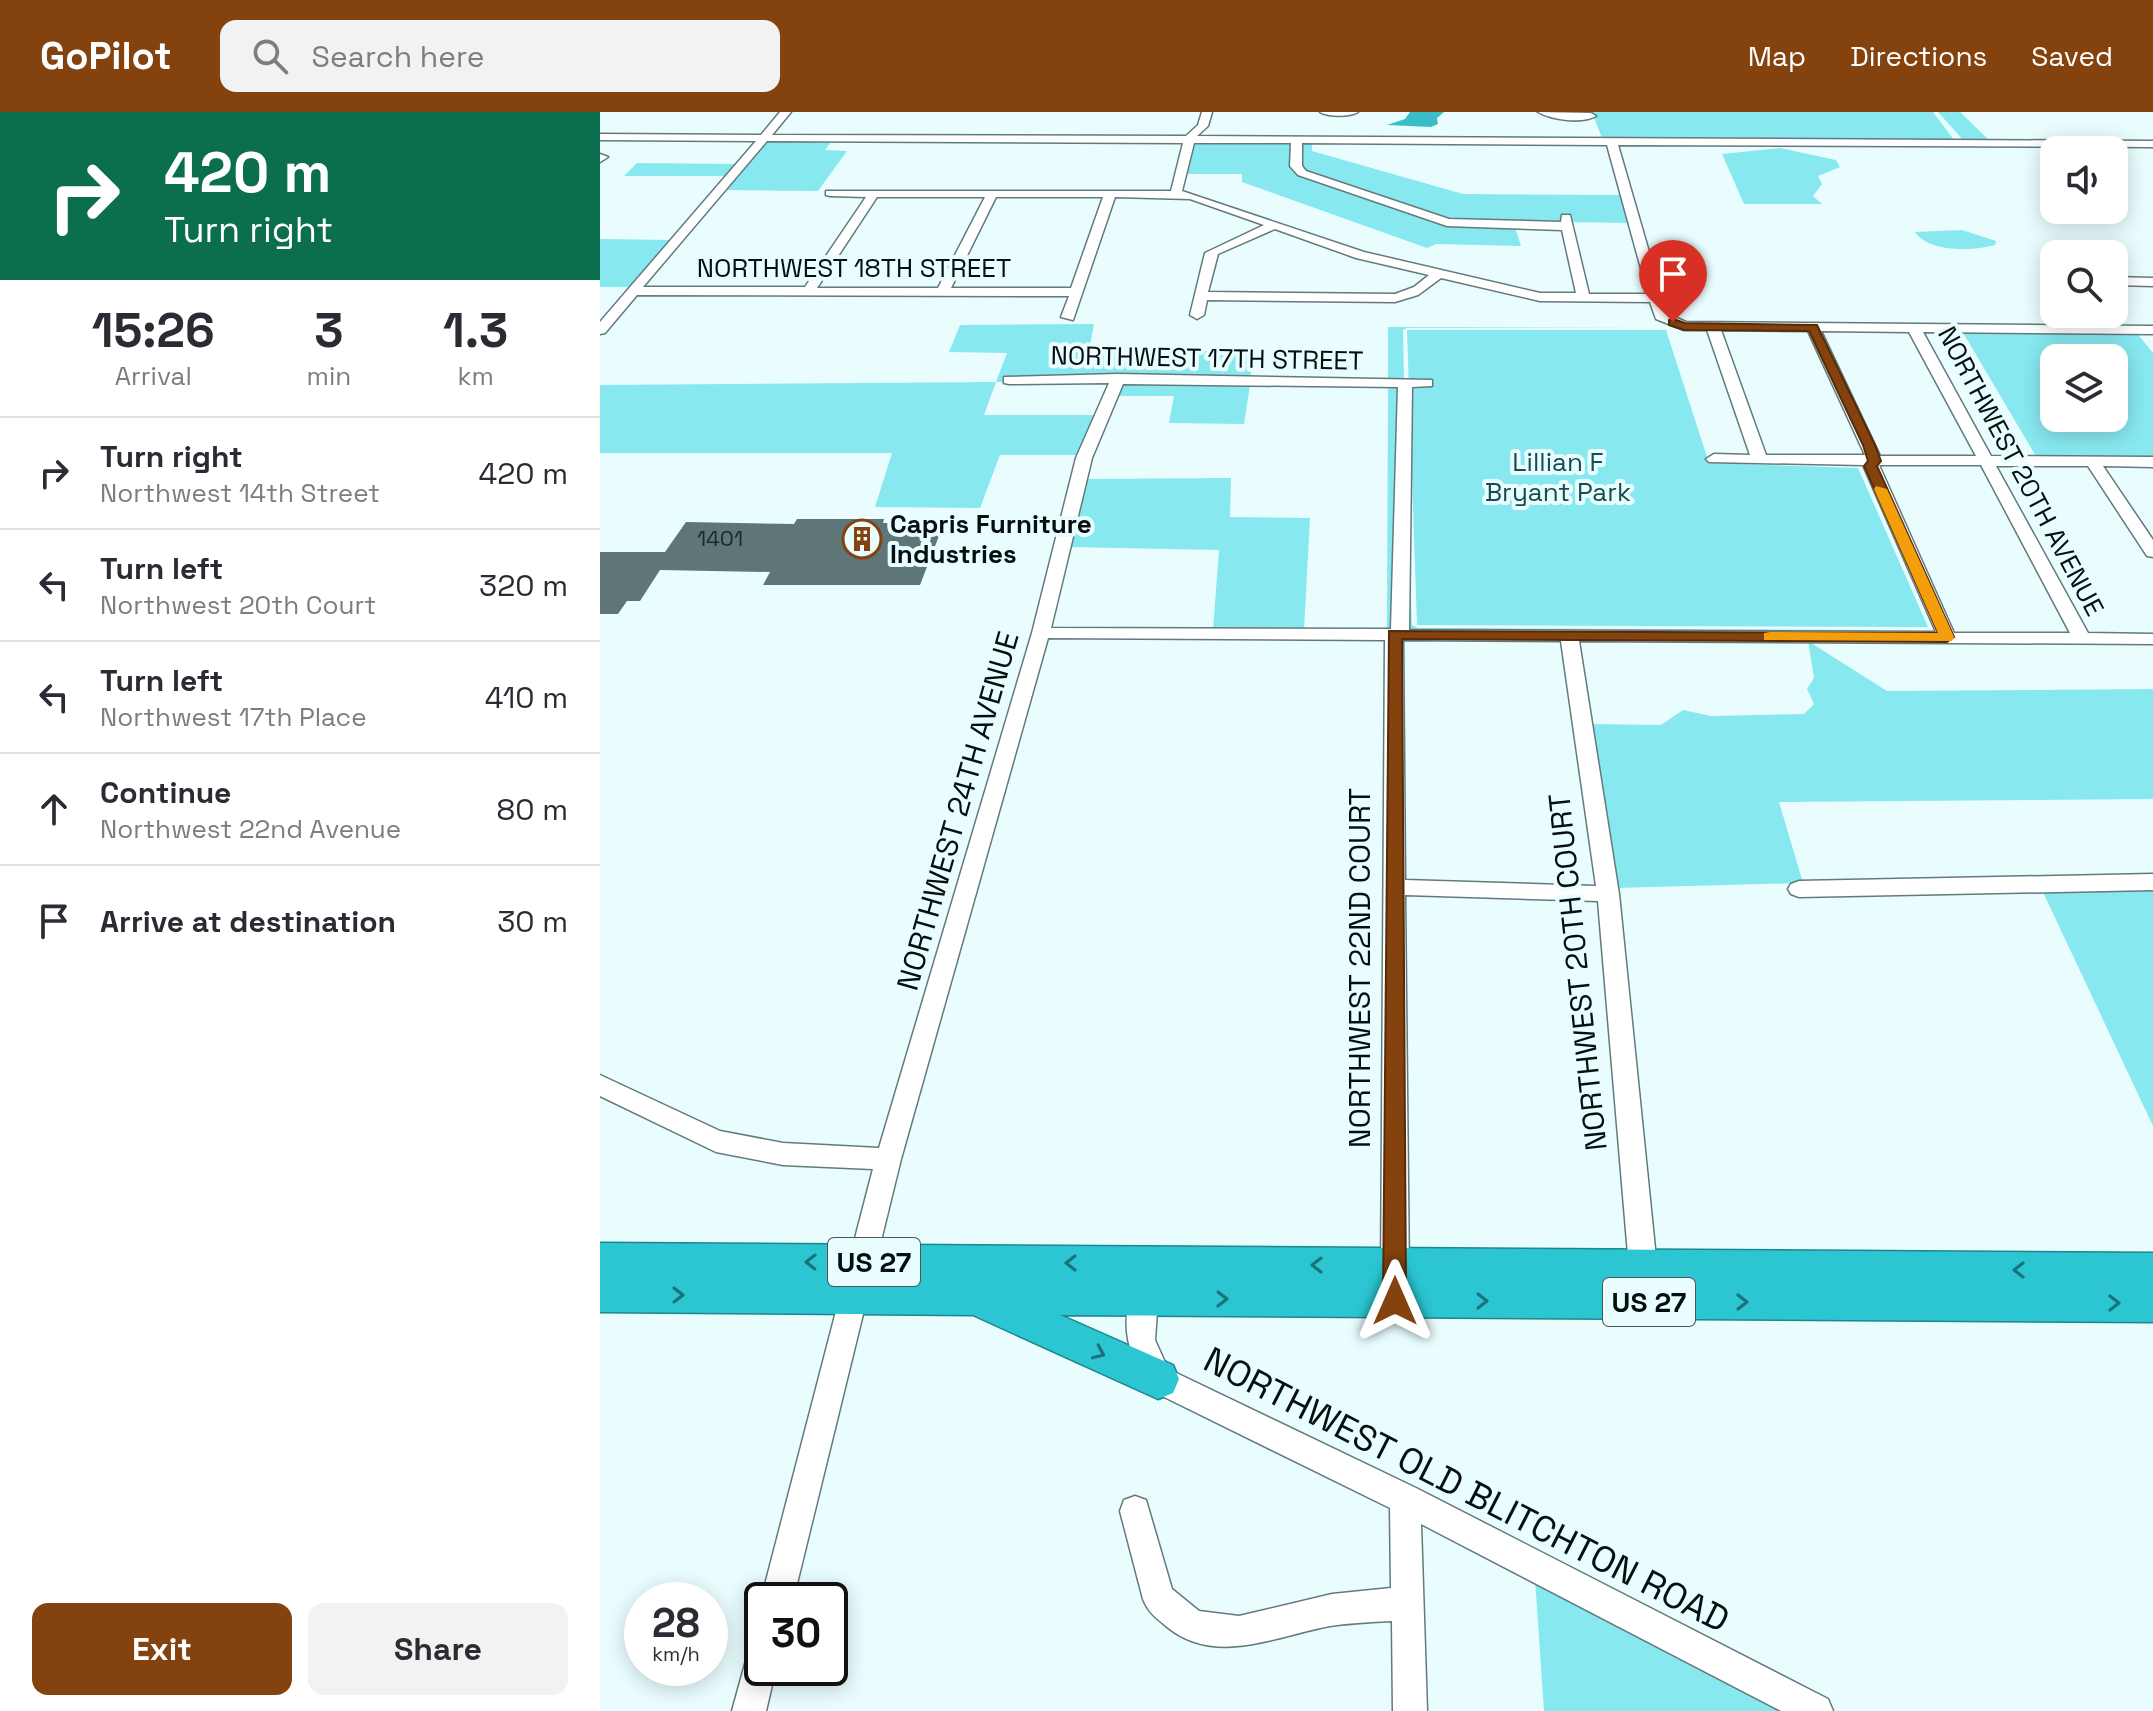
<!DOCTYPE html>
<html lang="en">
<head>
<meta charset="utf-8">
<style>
  body { margin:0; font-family:"Space Grotesk",sans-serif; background:#f2f2f3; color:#2b2b33; height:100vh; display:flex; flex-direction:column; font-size:30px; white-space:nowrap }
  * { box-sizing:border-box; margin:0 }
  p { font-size:26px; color:#7c7c81 }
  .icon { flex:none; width:44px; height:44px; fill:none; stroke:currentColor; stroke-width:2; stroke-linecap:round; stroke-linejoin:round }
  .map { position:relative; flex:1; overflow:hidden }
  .details { display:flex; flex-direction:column; background:#fff; width:600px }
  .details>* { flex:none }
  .top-card { background:#0b6e4f; color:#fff; overflow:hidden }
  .buttons { position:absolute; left:1440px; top:24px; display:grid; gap:16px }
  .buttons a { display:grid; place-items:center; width:88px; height:88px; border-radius:16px; background:#fff; box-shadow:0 4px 20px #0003; font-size:40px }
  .speed { position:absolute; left:24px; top:1470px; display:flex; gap:16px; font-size:40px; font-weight:700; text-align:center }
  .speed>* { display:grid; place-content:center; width:104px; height:104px; border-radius:50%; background:#fff; box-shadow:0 4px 20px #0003; line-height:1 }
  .speed small { font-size:20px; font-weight:400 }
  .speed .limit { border:4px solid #111; border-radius:12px; background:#fff; color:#111 }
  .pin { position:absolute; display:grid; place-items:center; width:68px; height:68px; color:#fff; margin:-82px -34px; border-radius:50% 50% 50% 0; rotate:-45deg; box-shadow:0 0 8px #0007 }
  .pin .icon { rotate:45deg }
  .me { position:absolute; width:88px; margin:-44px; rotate:0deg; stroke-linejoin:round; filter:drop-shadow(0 0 6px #0008) }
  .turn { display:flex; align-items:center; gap:28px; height:168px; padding:0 32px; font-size:36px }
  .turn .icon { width:104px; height:104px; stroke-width:2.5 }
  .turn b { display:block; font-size:56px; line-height:68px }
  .eta { display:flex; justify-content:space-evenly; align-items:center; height:136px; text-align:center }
  .eta b { font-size:48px; font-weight:700; line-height:56px }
  .cta { display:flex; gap:16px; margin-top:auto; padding:16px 32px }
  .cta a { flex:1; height:92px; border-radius:16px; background:#83420e; color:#fff; font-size:32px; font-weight:700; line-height:92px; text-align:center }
  .cta a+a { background:#f2f2f3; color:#2b2b33 }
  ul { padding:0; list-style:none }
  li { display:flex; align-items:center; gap:24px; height:112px; padding:0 32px; border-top:2px solid #e1e1e2 }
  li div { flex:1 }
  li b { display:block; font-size:30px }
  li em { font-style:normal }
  header { display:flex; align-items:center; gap:48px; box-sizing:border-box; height:112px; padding:0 40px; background:#83420e; color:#fff }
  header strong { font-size:38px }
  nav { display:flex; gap:44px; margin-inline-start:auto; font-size:28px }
  .search { width:560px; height:72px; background:#f2f2f3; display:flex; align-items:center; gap:20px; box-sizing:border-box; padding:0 28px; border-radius:16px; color:#7c7c81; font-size:30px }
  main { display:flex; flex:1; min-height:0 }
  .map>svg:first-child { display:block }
</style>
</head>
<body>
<header>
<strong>GoPilot</strong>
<div class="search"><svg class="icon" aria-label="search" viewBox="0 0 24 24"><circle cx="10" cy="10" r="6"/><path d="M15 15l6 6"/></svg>Search here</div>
<nav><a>Map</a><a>Directions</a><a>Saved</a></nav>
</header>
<main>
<section class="details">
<div class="top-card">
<div class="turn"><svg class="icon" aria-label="right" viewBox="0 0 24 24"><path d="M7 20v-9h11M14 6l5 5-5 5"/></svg><div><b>420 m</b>Turn right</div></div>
</div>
<div class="eta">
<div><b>15:26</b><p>Arrival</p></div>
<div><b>3</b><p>min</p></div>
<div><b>1.3</b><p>km</p></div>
</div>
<ul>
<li><svg class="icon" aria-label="right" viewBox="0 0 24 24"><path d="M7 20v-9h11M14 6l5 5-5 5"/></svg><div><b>Turn right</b><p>Northwest 14th Street</p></div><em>420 m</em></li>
<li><svg class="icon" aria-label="left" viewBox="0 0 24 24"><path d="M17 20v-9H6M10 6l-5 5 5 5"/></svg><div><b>Turn left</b><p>Northwest 20th Court</p></div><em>320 m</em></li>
<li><svg class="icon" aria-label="left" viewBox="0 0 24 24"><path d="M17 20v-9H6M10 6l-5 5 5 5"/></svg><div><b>Turn left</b><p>Northwest 17th Place</p></div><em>410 m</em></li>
<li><svg class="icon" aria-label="ahead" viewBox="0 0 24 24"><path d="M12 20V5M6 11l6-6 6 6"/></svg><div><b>Continue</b><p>Northwest 22nd Avenue</p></div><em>80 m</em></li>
<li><svg class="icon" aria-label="arrive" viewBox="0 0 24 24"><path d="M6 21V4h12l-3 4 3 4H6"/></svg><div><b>Arrive at destination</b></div><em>30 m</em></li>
</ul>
<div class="cta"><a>Exit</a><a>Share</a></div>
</section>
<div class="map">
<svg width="1553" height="1599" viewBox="0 0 1553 1599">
  <rect width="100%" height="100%" fill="#e9fdff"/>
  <g fill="#87e8f0" fill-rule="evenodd">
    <path d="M 992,0 L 1333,0 L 1354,28 L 1002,26 Z"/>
    <path d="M 1338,0 L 1360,0 L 1390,29 L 1364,29 Z"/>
    <path d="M 165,29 L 231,30 L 225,38 L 247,39 L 218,79 L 124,78 Z"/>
    <path d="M 591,29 L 712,29 L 712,39 L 863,82 L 1021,83 L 1030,111 L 963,110 L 915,115 L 921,134 L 836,132 L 827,136 L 642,70 L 642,62 L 584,62 Z"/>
    <path d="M 1180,36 L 1236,48 L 1240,55 L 1218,64 L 1222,72 L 1213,84 L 1222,92 L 1144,92 L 1122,42 Z"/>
    <path d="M 37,51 L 138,52 L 128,64 L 24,64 Z"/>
    <path d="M 1362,118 L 1396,129 L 1395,133 C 1373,139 1329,141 1315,120 Z"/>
    <path d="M 0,127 L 73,128 L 31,175 L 0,175 Z"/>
    <path d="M 494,212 L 489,239 L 655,239 L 650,268 L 405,266 L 403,270 L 396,270 L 384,303 L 498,303 L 481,343 L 400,343 L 380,396 L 275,395 L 292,341 L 0,341 L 0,273 L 396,270 L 407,241 L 349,240 L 360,213 Z"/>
    <path d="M 788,215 L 1049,216 L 1060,216 L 807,216 L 803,218 L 804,269 L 788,269 Z"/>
    <path d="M 807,218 L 1066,218 L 1109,351 L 1258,356 L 1328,515 L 817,513 Z"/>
    <path d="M 1362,219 L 1536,220 L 1553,241 L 1553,347 L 1437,346 ZM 1454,246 L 1514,246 L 1514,306 L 1454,306 Z"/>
    <path d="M 522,269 L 650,273 L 644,312 L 569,311 L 574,284 L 515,284 Z"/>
    <path d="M 788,274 L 800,274 L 795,518 L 787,518 Z"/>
    <path d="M 631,366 L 630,405 L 710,406 L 704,518 L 613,518 L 619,438 L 467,435 L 484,367 Z"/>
    <path d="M 809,449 L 812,513 L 817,516 L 1278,518 L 1279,521 L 806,518 Z"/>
    <path d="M 1208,529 L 1287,579 L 1553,577 L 1553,687 L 1179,690 L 1203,771 L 1016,776 L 989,612 L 1061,613 L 1083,598 L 1111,604 L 1204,602 L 1214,592 L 1207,577 L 1214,566 Z"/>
    <path d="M 1553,777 L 1553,1014 L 1442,778 Z"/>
    <path d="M 935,1467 L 1190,1599 L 944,1599 Z"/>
  </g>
  <path fill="#3abdc7" d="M 810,0 L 844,0 L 837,6 L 838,12 L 831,15 L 787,13 L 805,7 Z"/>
  <path fill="#5f7678" d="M 197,407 L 284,407 L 283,411 L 344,411 L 320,473 L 163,473 L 170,460 L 60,458 L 40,489 L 27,489 L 18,502 L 0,502 L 0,440 L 65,440 L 86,410 L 194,412 Z"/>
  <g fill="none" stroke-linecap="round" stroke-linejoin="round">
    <g stroke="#637a7c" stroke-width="3">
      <g id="minor">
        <path d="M 180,0 L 191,0 L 172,23 L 586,24 L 598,13 L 602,0 L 612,0 L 608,14 L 597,24 L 1553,29 L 1553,35 L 1018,33 L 1067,202 L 1086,210 L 1553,214 L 1553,222 L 1323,220 L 1391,344 L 1553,345 L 1553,355 L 1503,354 L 1553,428 L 1553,445 L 1547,444 L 1488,354 L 1396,354 L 1488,521 L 1553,522 L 1553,532 L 979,529 L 1019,782 L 1058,1166 L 1054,1175 L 1044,1178 L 1034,1175 L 1030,1166 L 998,789 L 805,783 L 809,1165 L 805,1174 L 795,1177 L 785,1174 L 781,1165 L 785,528 L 448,526 L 301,1047 L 193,1488 L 162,1488 L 162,1490 L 161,1488 L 273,1057 L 183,1053 L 116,1040 L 0,984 L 0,963 L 120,1019 L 183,1031 L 279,1036 L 432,521 L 476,346 L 509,271 L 409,272 L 404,271 L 404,265 L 518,262 L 832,268 L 832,274 L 812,275 L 809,518 L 1336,520 L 1263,353 L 1109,350 L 1106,347 L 1114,342 L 1150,343 L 1107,218 L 1084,218 L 1056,207 L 1050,190 L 940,189 L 841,166 L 818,183 L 795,190 L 607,188 L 604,203 L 597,207 L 590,203 L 605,141 L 664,113 L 590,87 L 515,85 L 473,208 L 461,205 L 469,184 L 37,183 L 5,221 L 0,222 L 0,210 L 156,29 L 0,28 L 0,22 L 161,23 ZM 167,29 L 583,31 L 571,79 L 226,79 L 226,83 L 230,84 L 266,85 L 205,175 L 43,175 ZM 594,31 L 691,31 L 690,54 L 698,63 L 847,114 L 962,118 L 976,181 L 940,181 L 764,140 L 582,79 ZM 702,31 L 1007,33 L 1048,182 L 989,182 L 970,103 L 962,103 L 961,110 L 849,107 L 706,59 L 702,54 ZM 277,85 L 385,85 L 338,176 L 217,176 ZM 396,85 L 503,85 L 471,176 L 351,176 ZM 675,117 L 756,146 L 829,163 L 814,175 L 795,182 L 608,180 L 618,142 ZM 1121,218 L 1208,219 L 1265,343 L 1166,343 ZM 1221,219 L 1309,220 L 1376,344 L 1280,344 ZM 523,272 L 798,275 L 791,517 L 451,516 L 492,346 ZM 1279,353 L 1381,353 L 1470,521 L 1354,521 ZM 803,528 L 961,529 L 996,774 L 805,768 Z"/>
        <path d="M 720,0 L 758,0 C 750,5 728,5 720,0 Z"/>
        <path d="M 938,0 L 991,1 L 996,4 C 982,12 952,8 938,0 Z"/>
        <path d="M 0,42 L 8,45 L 0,50 Z"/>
        <path d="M 1514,165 L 1553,166 L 1553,174 L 1514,173 Z"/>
        <path d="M 1553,762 L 1553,778 L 1199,785 L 1191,782 L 1188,777 L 1191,772 L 1199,769 Z"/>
        <path d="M 544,1174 L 554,1177 L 558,1186 L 555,1228 L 568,1257 L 816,1376 L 1228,1587 L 1233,1599 L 1181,1599 L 821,1412 L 827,1599 L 793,1599 L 792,1509 C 771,1510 750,1511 730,1514 C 676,1524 614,1555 566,1514 C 556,1506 548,1500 543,1487 L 520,1399 L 524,1388 L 535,1384 L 546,1388 L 572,1477 L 599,1499 L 639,1504 L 732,1482 L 791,1476 L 790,1396 L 548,1277 C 530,1246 518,1212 534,1177 Z"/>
        <path d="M 162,1530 L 162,1556 L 176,1556 L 166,1599 L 132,1599 L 150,1534 Z"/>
      </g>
    </g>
    <g stroke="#1e868d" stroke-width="3">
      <path id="highway" d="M 0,1131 L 1553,1141 L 1553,1210 L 460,1203 L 573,1253 L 579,1267 L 573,1281 L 558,1287 L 373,1203 L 0,1200 Z"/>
    </g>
    <use href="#minor" fill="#fff" fill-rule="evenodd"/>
    <use href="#highway" fill="#2bc6d1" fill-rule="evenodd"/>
  </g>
  <defs><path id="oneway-chevron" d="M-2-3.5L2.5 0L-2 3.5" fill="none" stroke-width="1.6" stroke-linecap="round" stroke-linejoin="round" transform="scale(2)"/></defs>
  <g stroke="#1a737a">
    <use href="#oneway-chevron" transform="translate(211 1150) rotate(-179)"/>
    <use href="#oneway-chevron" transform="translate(471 1151) rotate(-180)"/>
    <use href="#oneway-chevron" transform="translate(717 1153) rotate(-179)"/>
    <use href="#oneway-chevron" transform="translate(1419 1158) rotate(-180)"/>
    <use href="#oneway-chevron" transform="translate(78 1183)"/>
    <use href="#oneway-chevron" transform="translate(622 1187) rotate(1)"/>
    <use href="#oneway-chevron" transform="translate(882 1189)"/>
    <use href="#oneway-chevron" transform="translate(1142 1190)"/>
    <use href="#oneway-chevron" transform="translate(1514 1191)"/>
    <use href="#oneway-chevron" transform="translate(499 1241) rotate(24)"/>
  </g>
  <path fill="#83420e" stroke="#552b09" stroke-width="2" d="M 1073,207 L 1085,211 L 1217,213 L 1275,333 L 1281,349 L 1277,354 L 1354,525 L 1347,530 L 802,527 L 806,1189 L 803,1196 L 795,1199 L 787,1196 L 783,1189 L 789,519 L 1338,521 L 1264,354 L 1268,349 L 1263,333 L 1209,219 L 1084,218 L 1069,213 L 1069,208 Z"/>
  <path fill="#f59e0b" d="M 1276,374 L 1287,377 L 1354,525 L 1352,529 L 1164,528 L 1164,521 L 1170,520 L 1338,521 L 1274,377 Z"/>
  <defs>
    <g id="building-ring" transform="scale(2)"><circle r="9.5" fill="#e9fdff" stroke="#83420e" stroke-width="1.5"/><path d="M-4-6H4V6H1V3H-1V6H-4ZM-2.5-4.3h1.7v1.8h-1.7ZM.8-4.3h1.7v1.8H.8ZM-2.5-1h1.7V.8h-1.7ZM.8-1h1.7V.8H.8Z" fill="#83420e"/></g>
  </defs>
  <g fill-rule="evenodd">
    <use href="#building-ring" x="262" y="427"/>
  </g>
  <g text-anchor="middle" stroke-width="8" stroke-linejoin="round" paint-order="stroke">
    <g font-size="22" fill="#1c2829">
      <text x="120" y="434">1401</text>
    </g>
    <g font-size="26" fill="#060e0f" stroke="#e9fdff">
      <text x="254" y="165">NORTHWEST 18TH STREET</text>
      <text transform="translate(607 246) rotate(1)" y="9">NORTHWEST 17TH STREET</text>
      <text transform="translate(1421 359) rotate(62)" y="9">NORTHWEST 20TH AVENUE</text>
    </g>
    <g font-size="26" fill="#164d52" stroke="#e9fdff">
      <text x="958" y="359">Lillian F<tspan x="958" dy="30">Bryant Park</tspan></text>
    </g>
    <g font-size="26" font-weight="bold" fill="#060e0f" stroke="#e9fdff" text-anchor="start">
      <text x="290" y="421">Capris Furniture<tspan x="290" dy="30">Industries</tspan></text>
    </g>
    <g fill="#e9fdff" stroke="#4a5657" stroke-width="2">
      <rect x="228" y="1126" width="92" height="48" rx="6"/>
      <rect x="1003" y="1166" width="92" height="48" rx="6"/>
    </g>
    <g font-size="28" font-weight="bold" fill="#060e0f">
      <text x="274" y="1160">US 27</text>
      <text x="1049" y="1200">US 27</text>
    </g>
    <g font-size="30" fill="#060e0f" stroke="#e9fdff">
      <text transform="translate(358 699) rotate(-74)" y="10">NORTHWEST 24TH AVENUE</text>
      <text transform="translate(760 856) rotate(-90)" y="10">NORTHWEST 22ND COURT</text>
      <text transform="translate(978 860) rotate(-96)" y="10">NORTHWEST 20TH COURT</text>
    </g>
    <g font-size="36" fill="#060e0f" stroke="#e9fdff">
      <text transform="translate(867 1377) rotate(27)" y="13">NORTHWEST OLD BLITCHTON ROAD</text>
    </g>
  </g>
</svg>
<div class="buttons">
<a><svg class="icon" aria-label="sound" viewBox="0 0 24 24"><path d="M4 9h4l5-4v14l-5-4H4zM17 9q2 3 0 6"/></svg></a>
<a><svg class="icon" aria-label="search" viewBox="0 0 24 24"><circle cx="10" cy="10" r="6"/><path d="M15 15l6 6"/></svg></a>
<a><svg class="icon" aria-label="layers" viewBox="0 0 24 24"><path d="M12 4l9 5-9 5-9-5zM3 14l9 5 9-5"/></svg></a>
</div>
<div class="speed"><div>28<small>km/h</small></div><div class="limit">30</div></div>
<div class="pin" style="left:1073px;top:210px;background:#d93025"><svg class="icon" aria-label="arrive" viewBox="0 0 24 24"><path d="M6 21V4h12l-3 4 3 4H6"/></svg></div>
<svg class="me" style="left:795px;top:1189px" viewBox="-20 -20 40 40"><path d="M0-17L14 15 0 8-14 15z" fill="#83420e" stroke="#fff" stroke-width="4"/></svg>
</div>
</main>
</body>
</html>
